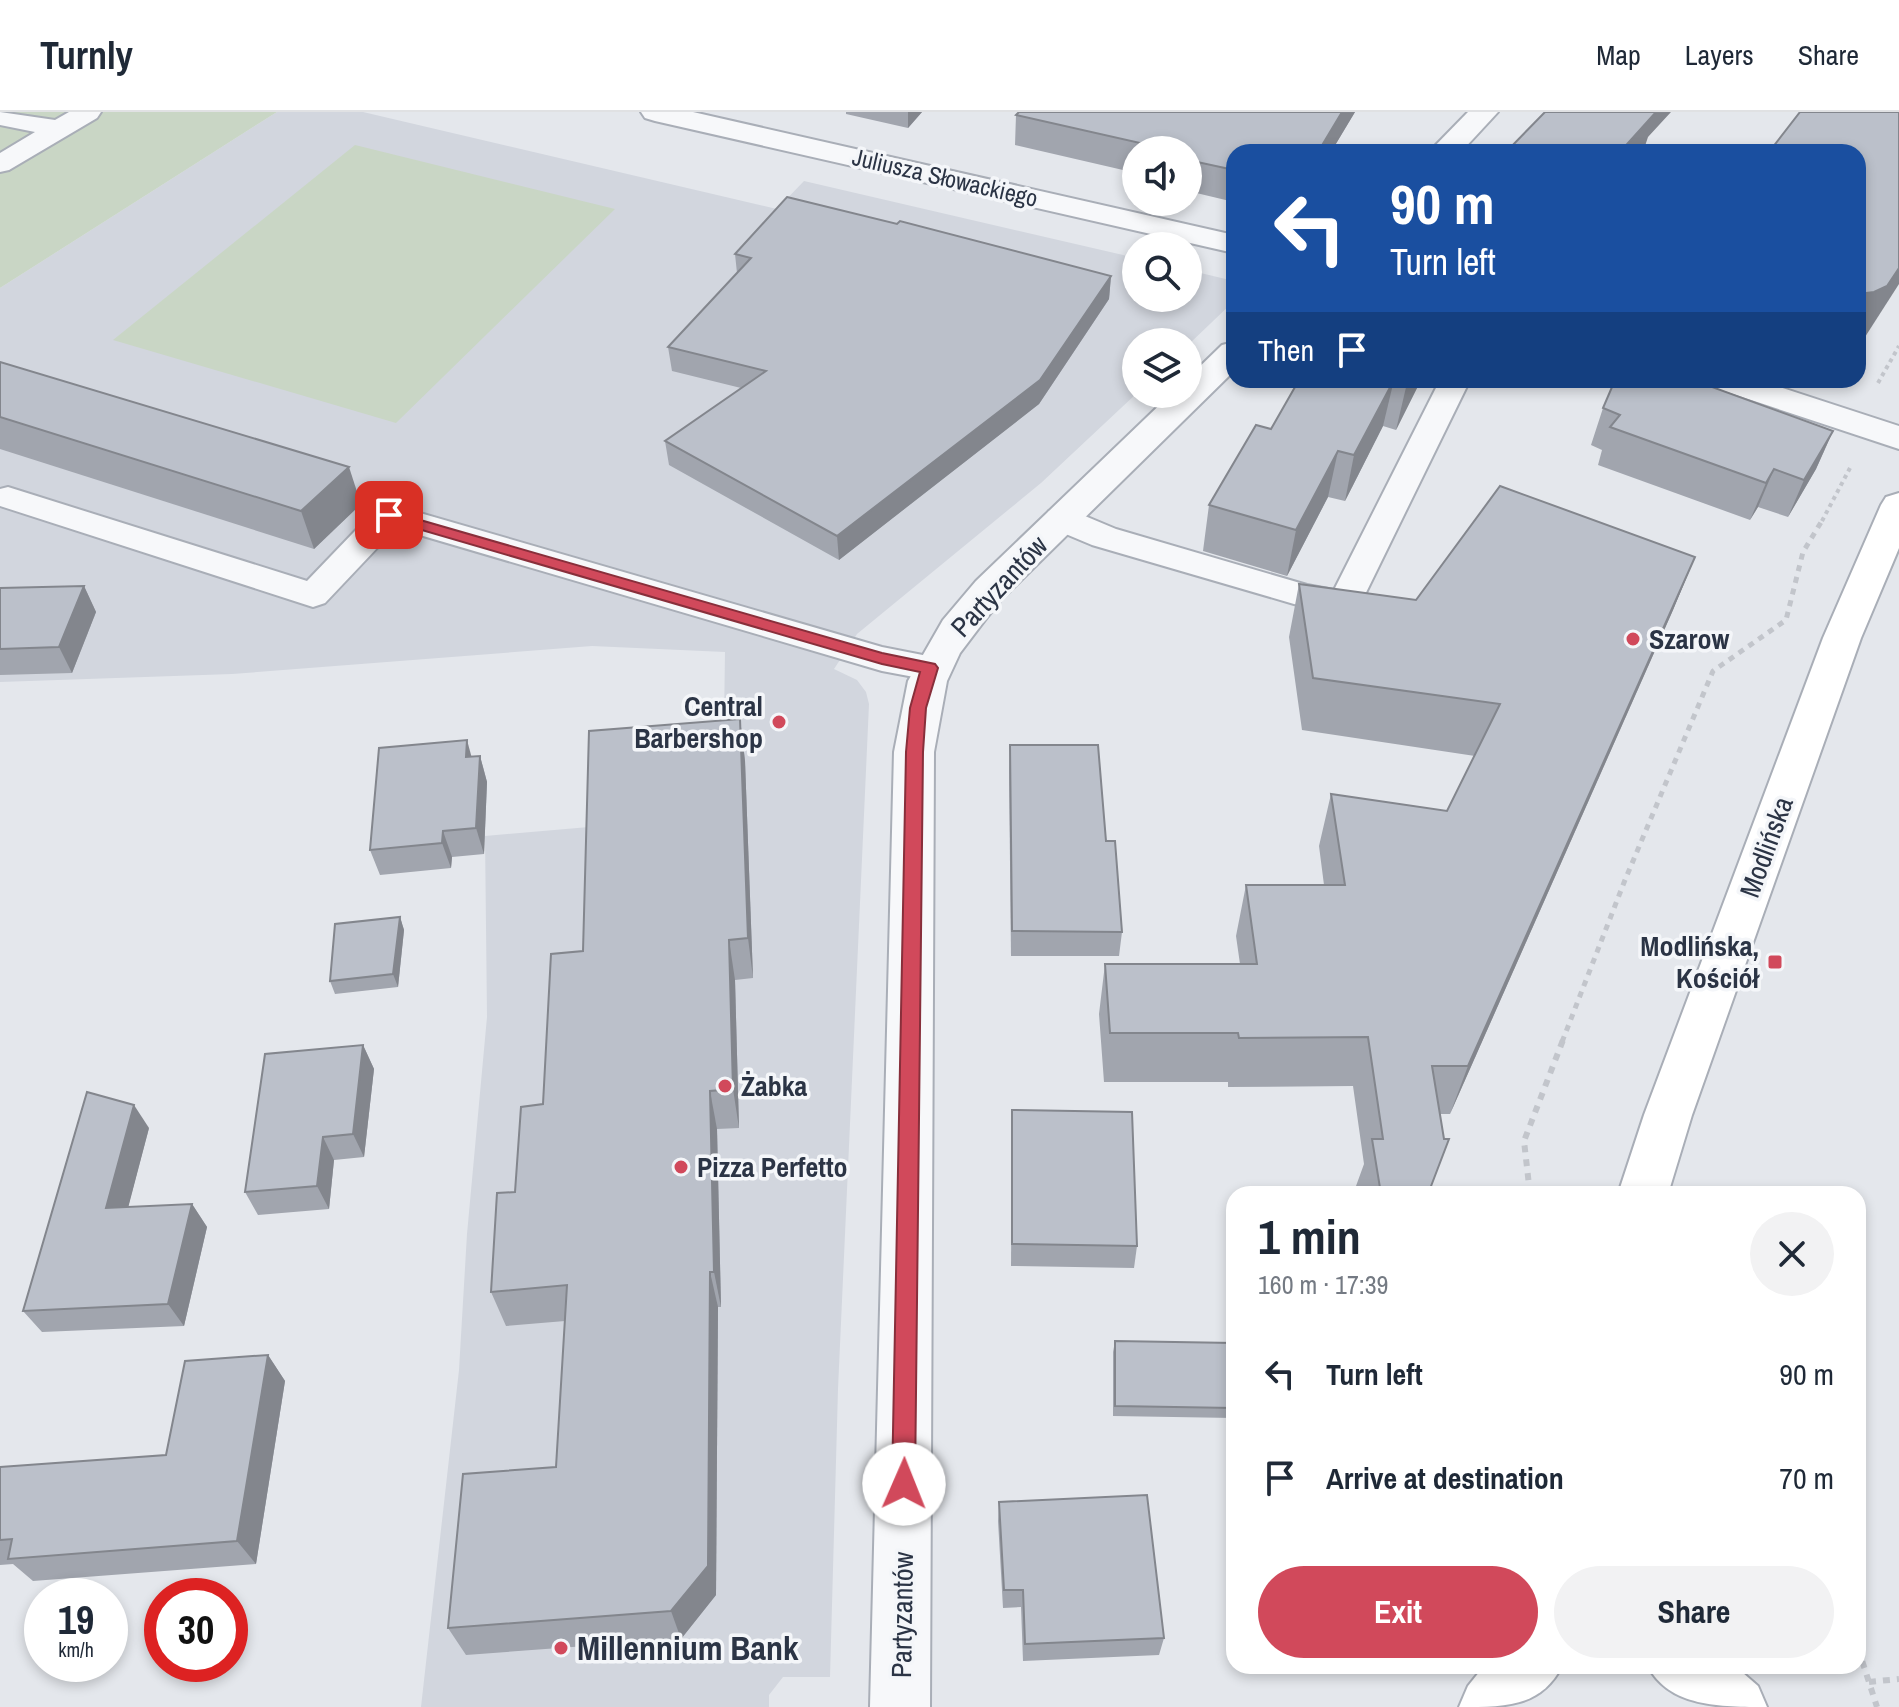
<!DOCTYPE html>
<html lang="en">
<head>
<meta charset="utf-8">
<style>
  body { margin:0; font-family:"Archivo Narrow",sans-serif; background:#f2f2f3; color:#1f2937; height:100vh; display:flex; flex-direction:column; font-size:30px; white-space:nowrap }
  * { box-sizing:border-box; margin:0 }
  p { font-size:26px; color:#747a83 }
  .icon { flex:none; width:44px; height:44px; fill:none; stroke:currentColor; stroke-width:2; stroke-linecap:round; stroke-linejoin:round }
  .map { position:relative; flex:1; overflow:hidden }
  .side { position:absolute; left:1226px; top:1074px; width:640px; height:488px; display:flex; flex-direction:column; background:#fff; border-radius:24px; box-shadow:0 4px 12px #0003 }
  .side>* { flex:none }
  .hud { position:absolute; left:1226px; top:32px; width:640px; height:244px; border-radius:24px; box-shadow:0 4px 12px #0003; background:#1a4fa0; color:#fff; overflow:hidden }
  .tools { position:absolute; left:1122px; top:24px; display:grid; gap:16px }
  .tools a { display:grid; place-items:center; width:80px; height:80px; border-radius:50%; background:#fff; box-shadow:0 4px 12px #0003; font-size:40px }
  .speed { position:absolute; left:24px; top:1466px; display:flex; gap:16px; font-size:40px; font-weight:700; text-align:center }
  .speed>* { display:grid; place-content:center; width:104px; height:104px; border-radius:50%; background:#fff; box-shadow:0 4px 12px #0003; line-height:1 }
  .speed small { font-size:20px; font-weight:400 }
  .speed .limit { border:12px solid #d22; background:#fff; color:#111 }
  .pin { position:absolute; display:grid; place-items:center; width:68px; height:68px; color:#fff; margin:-34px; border-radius:16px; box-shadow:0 4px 12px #0006 }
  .me { position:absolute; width:88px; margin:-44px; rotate:1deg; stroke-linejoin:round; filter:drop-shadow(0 0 6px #0008) }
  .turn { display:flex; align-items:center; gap:28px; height:168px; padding:0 32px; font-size:36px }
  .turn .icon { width:104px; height:104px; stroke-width:2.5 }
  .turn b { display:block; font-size:56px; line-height:68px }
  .then { display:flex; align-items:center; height:76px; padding:0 32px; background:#0003; gap:16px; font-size:30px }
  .round { display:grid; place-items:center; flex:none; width:84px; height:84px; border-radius:42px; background:#f2f2f3 }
  .head { display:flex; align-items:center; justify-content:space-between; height:136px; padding:0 32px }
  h1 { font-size:48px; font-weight:700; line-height:60px }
  .button { display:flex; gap:16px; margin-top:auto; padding:16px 32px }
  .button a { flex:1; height:92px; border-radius:48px; background:#d1495b; color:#fff; font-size:32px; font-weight:700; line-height:92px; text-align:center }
  .button a+a { background:#f2f2f3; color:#1f2937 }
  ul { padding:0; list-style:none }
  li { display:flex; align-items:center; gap:24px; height:104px; padding:0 32px }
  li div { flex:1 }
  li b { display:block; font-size:30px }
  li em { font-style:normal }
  header { display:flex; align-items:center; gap:48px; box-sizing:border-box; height:112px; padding:0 40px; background:#fff; border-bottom:2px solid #e0e1e3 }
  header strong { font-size:38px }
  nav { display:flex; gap:44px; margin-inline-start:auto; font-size:28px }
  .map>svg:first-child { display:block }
</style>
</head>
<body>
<header>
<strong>Turnly</strong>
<nav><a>Map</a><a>Layers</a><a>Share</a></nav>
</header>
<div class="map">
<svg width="1899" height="1595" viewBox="0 0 1899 1595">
  <rect width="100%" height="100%" fill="#e4e7ec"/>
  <path fill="#d2d6de" d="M 277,0 L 363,0 L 777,97 L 804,69 L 1136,146 L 1136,186 L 1188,186 L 1188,158 L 1234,169 L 1234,189 L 1188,233 L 1188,230 L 1136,230 L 1136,282 L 1041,371 L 857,522 L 834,557 L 857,568 L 866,580 L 869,592 L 838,1277 L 830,1565 L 783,1565 L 769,1583 L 769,1595 L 421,1595 L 459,1258 L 467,1122 L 487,905 L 485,724 L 716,704 L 724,609 L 725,540 L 592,534 L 232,562 L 0,570 L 0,176 Z"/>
  <g fill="#c9d6c5">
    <path d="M 0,0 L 277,0 L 0,176 Z"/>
    <path d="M 355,33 L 615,97 L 396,311 L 113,228 Z"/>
  </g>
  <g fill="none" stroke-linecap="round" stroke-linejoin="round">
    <g stroke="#a9aeb7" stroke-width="4">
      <g id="lane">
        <path d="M 0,0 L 55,8 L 69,0 L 101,0 L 97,6 L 9,58 L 0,60 L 0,41 L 35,20 L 0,13 Z"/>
        <path d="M 1440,268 L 1470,268 L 1357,499 L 1345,503 L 1294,492 L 1092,433 L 1049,415 L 1044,407 L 1049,399 L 1061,396 L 1073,399 L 1116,417 L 1307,473 L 1334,478 Z"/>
        <path d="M 8,375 L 307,469 L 377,396 L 389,392 L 882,535 L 943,547 L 948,556 L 943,565 L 930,568 L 882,559 L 396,416 L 325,491 L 313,495 L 0,394 L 0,377 Z"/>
      </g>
    </g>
    <g stroke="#a9aeb7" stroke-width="4">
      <g id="street">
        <path d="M 641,0 L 693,0 L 1234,123 L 1234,141 L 655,9 L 645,6 Z"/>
        <path d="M 1468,0 L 1498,0 L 1461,40 L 1429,40 Z"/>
        <path d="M 1234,230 L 1234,259 L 1002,487 L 985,508 L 960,541 L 947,569 L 934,640 L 930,1595 L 870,1595 L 894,640 L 908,569 L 943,508 L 976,469 L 1171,282 L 1188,282 L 1188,266 L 1222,233 Z"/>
        <path d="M 1707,268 L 1758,268 L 1899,314 L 1899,337 L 1712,275 Z"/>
      </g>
    </g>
    <g stroke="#a9aeb7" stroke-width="4">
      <g id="secondary">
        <path d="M 1899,381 L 1899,436 L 1861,526 L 1692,1003 L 1668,1082 L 1618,1082 L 1644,1003 L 1823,526 L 1881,393 L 1886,385 Z"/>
        <path d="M 1484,1554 L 1562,1554 C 1541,1595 1506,1595 1459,1595 L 1468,1574 Z"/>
        <path d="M 1648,1554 L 1735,1554 L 1758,1574 L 1767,1595 C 1720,1595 1669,1595 1648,1554 Z"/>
      </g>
    </g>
    <g stroke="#c2c5cb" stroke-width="4" stroke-dasharray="4 4" stroke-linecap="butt">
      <path d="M 1878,271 L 1899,234"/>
      <path d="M 1822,409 L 1850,356"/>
    </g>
    <path stroke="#c2c5cb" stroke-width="5" stroke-dasharray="6 6" stroke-linecap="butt" d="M 1562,930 L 1625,768 L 1713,559 L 1786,508 L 1803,440 L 1823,407"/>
    <g stroke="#c2c5cb" stroke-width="6" stroke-dasharray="7 7" stroke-linecap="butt">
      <path d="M 1530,1082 L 1524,1029 L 1563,928"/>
      <path d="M 1858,1536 L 1877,1595"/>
      <path d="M 1869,1570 L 1899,1567"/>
    </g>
    <use href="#lane" fill="#f7f8fa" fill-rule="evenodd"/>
    <use href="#street" fill="#f7f8fa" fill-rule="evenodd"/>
    <use href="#secondary" fill="#fff" fill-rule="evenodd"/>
  </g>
  <g fill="#a1a5ae">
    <path d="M 846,0 L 922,0 L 908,16 L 846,2 Z"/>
    <path d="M 1019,0 L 1355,0 L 1331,40 L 1234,40 L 1234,90 L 1188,79 L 1188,38 L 1136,38 L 1136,61 L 1015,33 L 1016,3 Z"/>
    <path d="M 735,142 L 1111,164 L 1109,187 L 1039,292 L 839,448 L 669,353 L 665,329 L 741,276 L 672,259 L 668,235 L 737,161 Z"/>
    <path d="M 0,250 L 361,392 L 314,437 L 0,337 Z"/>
    <path d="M 1299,268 L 1421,268 L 1396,318 L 1383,314 L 1345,389 L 1328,385 L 1287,464 L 1203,439 L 1209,393 L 1271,317 Z"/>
    <path d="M 1603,296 L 1833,319 L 1816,357 L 1788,405 L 1758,395 L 1750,408 L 1598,353 L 1602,338 L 1591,333 Z"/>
    <path d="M 1695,445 L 1673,498 L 1450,1002 L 1440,1002 L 1428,1082 L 1357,1082 L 1356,1074 L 1364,1052 L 1353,974 L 1228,975 L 1228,970 L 1104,970 L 1099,902 L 1105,852 L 1240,852 L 1236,824 L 1246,773 L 1324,773 L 1319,734 L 1331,682 L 1447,699 L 1475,644 L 1302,618 L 1289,525 L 1299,472 L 1416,488 Z"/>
    <path d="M 84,474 L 96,500 L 72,561 L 0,563 L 0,476 Z"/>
    <path d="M 740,607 L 745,649 L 753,866 L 735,868 L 739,1016 L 717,1017 L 721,1195 L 718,1195 L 716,1483 L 681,1527 L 466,1543 L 448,1516 L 556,1355 L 565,1209 L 506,1214 L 491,1180 L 515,1080 L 543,992 L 583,839 Z"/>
    <path d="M 1010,633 L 1106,729 L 1122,820 L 1119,844 L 1011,844 L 1009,659 Z"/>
    <path d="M 480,644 L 487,670 L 484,742 L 452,745 L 451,756 L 380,763 L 370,738 L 472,645 Z"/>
    <path d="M 400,805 L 404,818 L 398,875 L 335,882 L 330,869 Z"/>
    <path d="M 363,933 L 374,957 L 364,1045 L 334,1048 L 329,1097 L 258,1103 L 245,1080 Z"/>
    <path d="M 1012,998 L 1137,1134 L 1134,1156 L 1011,1154 Z"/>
    <path d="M 149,1016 L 128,1095 L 192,1092 L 207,1115 L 184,1214 L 42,1220 L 23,1199 Z"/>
    <path d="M 1115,1229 L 1234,1231 L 1234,1306 L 1113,1304 L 1113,1240 Z"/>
    <path d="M 268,1243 L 285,1269 L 256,1452 L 33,1469 L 13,1452 L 0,1453 L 0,1355 L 166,1343 Z"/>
    <path d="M 999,1390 L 1164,1526 L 1159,1543 L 1023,1549 L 1021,1495 L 1003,1496 L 998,1409 Z"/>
  </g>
  <g fill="#83868d">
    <path d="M 908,0 L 922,0 L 908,16 Z"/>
    <path d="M 1342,0 L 1355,0 L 1331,40 L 1318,40 Z"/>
    <path d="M 1642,0 L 1671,0 L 1648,25 L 1643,40 L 1620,40 Z"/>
    <path d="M 1899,156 L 1899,172 L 1865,225 L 1858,228 L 1858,182 Z"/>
    <path d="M 1111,164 L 1109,187 L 1039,292 L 839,448 L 837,424 Z"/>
    <path d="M 1394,268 L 1383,314 L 1345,389 L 1354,343 Z"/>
    <path d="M 1409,268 L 1421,268 L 1396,318 L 1407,271 Z"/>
    <path d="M 1833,319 L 1816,357 L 1788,405 L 1804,368 Z"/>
    <path d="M 1338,339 L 1328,385 L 1287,464 L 1296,418 Z"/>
    <path d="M 349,355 L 361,392 L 314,437 L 301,399 Z"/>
    <path d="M 1774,357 L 1758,395 L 1750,408 L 1766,371 Z"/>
    <path d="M 1695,445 L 1673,498 L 1450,1002 L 1468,954 Z"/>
    <path d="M 84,474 L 96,500 L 72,561 L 59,535 Z"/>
    <path d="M 740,607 L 745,649 L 753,866 L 748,826 Z"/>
    <path d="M 467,628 L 474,654 L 466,645 Z"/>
    <path d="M 480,644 L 487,670 L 484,742 L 476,716 Z"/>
    <path d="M 443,719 L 452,745 L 451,756 L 442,731 Z"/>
    <path d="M 400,805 L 404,818 L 398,875 L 393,862 Z"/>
    <path d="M 729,828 L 735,868 L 739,1016 L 733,977 Z"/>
    <path d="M 363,933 L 374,957 L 364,1045 L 353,1022 Z"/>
    <path d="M 710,979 L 717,1017 L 721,1195 L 714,1160 Z"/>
    <path d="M 134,993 L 149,1016 L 122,1119 L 106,1096 Z"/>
    <path d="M 323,1025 L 334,1048 L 329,1097 L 317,1074 Z"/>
    <path d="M 192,1092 L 207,1115 L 184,1214 L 168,1192 Z"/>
    <path d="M 710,1160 L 718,1195 L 716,1483 L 681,1527 L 671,1499 Z"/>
    <path d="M 268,1243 L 285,1269 L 256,1452 L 237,1429 Z"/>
  </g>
  <g fill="#bbc0ca" stroke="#83868d" stroke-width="2">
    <path d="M 1019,0 L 1342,0 L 1318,40 L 1234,40 L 1234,58 L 1188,48 L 1188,38 L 1155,38 L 1158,35 L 1016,3 Z"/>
    <path d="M 1545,0 L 1656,0 L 1620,40 L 1506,40 Z"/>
    <path d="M 1800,0 L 1899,0 L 1899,156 L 1887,174 L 1874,180 L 1858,182 L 1858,40 L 1769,40 Z"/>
    <path d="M 787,85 L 897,112 L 900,109 L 1111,164 L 1040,268 L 837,424 L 665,329 L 766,259 L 668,235 L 751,146 L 735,142 Z"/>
    <path d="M 0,250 L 349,355 L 301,399 L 0,305 Z"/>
    <path d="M 1299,268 L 1409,268 L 1407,271 L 1394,268 L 1354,343 L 1338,339 L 1296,418 L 1209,393 L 1256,313 L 1271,317 Z"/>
    <path d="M 1615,268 L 1693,268 L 1833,319 L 1804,368 L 1774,357 L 1766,371 L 1610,315 L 1620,303 L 1603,296 Z"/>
    <path d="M 1500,374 L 1695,445 L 1468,954 L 1432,954 L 1444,1027 L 1449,1027 L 1428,1082 L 1381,1082 L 1372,1027 L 1383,1027 L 1368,925 L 1239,926 L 1238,921 L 1110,921 L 1105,852 L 1257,852 L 1246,773 L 1345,773 L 1331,682 L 1447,699 L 1500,592 L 1313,566 L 1299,472 L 1416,488 Z"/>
    <path d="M 84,474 L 59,535 L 0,537 L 0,476 Z"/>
    <path d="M 740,607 L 748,826 L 729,828 L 733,977 L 710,979 L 714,1160 L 710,1160 L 708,1454 L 671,1499 L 448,1516 L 463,1362 L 556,1355 L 567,1173 L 491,1180 L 497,1081 L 515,1080 L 521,995 L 543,992 L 551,842 L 583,839 L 589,619 Z"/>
    <path d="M 467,628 L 466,645 L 480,644 L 476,716 L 443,719 L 442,731 L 370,738 L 379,636 Z"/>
    <path d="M 1010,633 L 1098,633 L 1106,729 L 1115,729 L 1122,820 L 1012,819 Z"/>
    <path d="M 400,805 L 393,862 L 330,869 L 335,812 Z"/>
    <path d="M 363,933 L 353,1022 L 323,1025 L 317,1074 L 245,1080 L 265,942 Z"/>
    <path d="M 87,980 L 134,993 L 106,1096 L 192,1092 L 168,1192 L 23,1199 Z"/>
    <path d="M 1012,998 L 1132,1000 L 1137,1134 L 1012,1132 Z"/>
    <path d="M 1115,1229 L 1234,1231 L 1234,1296 L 1115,1294 Z"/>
    <path d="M 268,1243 L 237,1429 L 8,1447 L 12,1427 L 0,1428 L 0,1355 L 166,1343 L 185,1249 Z"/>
    <path d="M 1147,1383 L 1164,1526 L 1025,1532 L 1023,1478 L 1004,1478 L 999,1390 Z"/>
  </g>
  <path fill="#d1495b" stroke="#882f3b" stroke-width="2" d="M 389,399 L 882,541 L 935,552 L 938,556 L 926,596 L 923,640 L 915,1372 L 912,1380 L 904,1383 L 896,1380 L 892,1372 L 906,640 L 910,596 L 920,560 L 882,552 L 384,407 L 384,400 Z"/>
  <g fill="#d1495b" stroke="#f4f6f9" stroke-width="3">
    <circle cx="1633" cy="527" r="8"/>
    <circle cx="779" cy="610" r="8"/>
    <rect x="1767" y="842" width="16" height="16" rx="4"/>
    <circle cx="725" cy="974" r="8"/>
    <circle cx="681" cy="1055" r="8"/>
    <circle cx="561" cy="1536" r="8"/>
  </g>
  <g text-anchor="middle" stroke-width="7" stroke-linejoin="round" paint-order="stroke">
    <g font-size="24" fill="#2b3445" stroke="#f4f6f9">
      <text transform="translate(945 66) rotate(13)" y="8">Juliusza Słowackiego</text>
    </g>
    <g font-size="28" fill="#2b3445" stroke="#f4f6f9">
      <text transform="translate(999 474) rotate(-47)" y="10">Partyzantów</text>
      <text transform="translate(1766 735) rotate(-70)" y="10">Modlińska</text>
      <text transform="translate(902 1503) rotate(-89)" y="10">Partyzantów</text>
    </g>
    <g font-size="28" font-weight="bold" fill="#2b3445" stroke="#f4f6f9" text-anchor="start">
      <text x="1649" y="537">Szarow</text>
      <text x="763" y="604" text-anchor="end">Central<tspan x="763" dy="32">Barbershop</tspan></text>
      <text x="1759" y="844" text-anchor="end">Modlińska,<tspan x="1759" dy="32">Kościół</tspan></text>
      <text x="741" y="984">Żabka</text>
      <text x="697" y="1065">Pizza Perfetto</text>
    </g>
    <g font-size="34" font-weight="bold" fill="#2b3445" stroke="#f4f6f9" text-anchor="start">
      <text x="577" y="1548">Millennium Bank</text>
    </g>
  </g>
</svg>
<div class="tools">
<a><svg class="icon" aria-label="sound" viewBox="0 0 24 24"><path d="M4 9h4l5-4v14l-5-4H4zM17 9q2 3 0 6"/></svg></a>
<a><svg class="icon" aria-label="search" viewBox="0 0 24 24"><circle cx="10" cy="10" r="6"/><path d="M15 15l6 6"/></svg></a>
<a><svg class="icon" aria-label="layers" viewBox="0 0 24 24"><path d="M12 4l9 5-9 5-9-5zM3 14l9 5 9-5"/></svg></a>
</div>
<div class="speed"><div>19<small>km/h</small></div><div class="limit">30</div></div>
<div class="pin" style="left:389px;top:403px;background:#d93025"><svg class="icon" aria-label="arrive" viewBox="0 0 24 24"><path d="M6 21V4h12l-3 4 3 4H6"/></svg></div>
<svg class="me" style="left:904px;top:1372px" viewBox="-20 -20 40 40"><circle r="19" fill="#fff"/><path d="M0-13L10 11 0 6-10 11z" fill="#d1495b"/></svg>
<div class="hud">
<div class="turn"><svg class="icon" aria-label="left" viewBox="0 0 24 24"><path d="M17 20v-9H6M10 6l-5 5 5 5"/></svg><div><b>90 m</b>Turn left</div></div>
<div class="then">Then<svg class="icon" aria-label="arrive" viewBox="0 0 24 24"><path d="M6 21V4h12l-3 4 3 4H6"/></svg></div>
</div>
<section class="side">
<div class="head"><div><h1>1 min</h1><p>160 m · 17:39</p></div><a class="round"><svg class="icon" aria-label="close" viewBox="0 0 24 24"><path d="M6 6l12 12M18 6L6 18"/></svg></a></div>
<ul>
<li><svg class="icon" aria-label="left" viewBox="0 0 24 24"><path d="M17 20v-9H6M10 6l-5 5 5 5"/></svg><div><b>Turn left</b></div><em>90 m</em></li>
<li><svg class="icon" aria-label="arrive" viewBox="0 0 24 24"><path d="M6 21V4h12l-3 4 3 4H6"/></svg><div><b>Arrive at destination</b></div><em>70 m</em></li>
</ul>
<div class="button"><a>Exit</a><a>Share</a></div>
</section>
</div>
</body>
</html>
